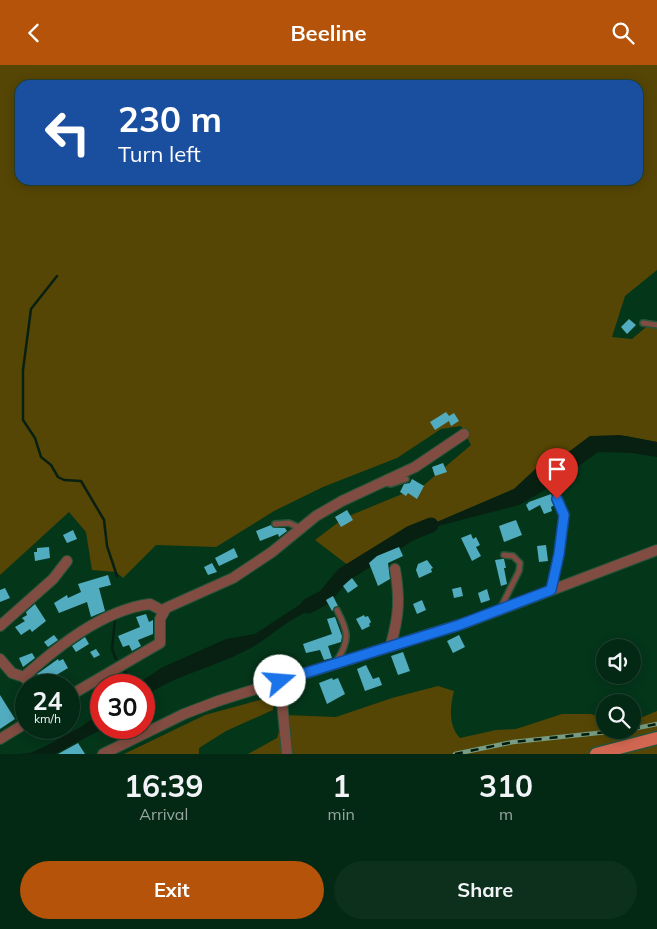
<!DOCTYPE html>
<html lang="en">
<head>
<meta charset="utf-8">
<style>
  body { margin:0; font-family:Mulish,sans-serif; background:#0d301d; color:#f1f3f6; height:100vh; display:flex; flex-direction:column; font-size:19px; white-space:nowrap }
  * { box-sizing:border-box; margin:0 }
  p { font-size:16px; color:#97a6a0 }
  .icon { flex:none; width:28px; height:28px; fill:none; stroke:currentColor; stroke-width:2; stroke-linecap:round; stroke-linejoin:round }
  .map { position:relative; height:689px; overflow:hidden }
  .sheet { display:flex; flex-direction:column; background:#032814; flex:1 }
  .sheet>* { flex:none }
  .guide { position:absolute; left:15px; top:15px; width:628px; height:105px; border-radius:15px; box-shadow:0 2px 12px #0003,0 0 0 1px #244434; background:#1a4fa0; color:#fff; overflow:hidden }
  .controls { position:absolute; left:596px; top:574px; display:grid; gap:10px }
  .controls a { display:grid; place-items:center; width:45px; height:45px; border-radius:50%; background:#032814; box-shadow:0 2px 12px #0003,0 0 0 1px #244434; font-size:25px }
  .speed { position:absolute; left:15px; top:609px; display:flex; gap:10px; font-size:25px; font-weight:700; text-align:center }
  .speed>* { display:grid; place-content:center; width:65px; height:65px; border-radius:50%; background:#032814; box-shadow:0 2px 12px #0003,0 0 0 1px #244434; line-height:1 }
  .speed small { font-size:12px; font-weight:400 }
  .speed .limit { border:8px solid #d22; background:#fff; color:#111 }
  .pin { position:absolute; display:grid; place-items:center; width:42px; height:42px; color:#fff; margin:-51px -21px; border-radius:50% 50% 50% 0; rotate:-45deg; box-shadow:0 0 5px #0007 }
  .pin .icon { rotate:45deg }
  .me { position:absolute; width:55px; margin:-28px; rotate:72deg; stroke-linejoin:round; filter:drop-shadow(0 0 4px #0008) }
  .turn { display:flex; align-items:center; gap:18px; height:105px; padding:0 20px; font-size:22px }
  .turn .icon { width:65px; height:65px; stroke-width:2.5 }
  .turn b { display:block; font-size:35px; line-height:42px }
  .eta { display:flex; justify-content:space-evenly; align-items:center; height:85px; text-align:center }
  .eta b { font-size:30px; font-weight:700; line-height:35px }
  .cta { display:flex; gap:10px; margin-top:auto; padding:10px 20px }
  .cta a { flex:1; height:58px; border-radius:30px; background:#b45309; color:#fff; font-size:20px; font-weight:700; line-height:58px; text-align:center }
  .cta a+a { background:#0d301d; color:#f1f3f6 }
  header { display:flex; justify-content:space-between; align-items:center; height:65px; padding:0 20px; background:#b45309; color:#fff; font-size:22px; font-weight:700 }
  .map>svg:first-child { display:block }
</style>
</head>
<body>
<header><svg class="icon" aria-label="back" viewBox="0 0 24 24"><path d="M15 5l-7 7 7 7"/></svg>Beeline<svg class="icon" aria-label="search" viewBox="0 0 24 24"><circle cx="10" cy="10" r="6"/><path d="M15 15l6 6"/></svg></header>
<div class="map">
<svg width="657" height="689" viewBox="0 0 657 689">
  <rect width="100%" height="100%" fill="#04361a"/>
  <g fill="#564605" fill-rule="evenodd">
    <path d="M 0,0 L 657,0 L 657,205 L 625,231 L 612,272 L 632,274 L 652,257 L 657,257 L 657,377 L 626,371 L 590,371 L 570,386 L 542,398 L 514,424 L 412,468 L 353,504 L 315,475 L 344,453 L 424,420 L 471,380 L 461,361 L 441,364 L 397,393 L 323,422 L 274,446 L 216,482 L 156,480 L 123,513 L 116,507 L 92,505 L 86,467 L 69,447 L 0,510 ZM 20,20 L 638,20 L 638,115 L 20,115 Z"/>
    <path d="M 438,621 L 454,626 C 450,641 448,661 460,673 L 496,665 L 516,664 L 562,649 L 591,649 L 605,654 L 605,665 L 632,665 L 633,656 L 657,646 L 657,689 L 248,689 L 277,673 L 284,650 L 336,652 L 392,633 Z"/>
    <path d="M 267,633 L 273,637 L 273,645 L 226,666 L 199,683 L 199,689 L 124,689 L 205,650 Z"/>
  </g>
  <g fill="#082011">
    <path d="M 620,370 L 657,377 L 657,392 L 632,388 L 598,387 L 550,422 L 519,440 L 411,468 L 514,424 L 542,398 L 570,386 L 590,371 Z"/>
    <path d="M 313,531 L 325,532 C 315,544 303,548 290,556 C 275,566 262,578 245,586 C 212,603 175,610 144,632 L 144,620 L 136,620 L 161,603 L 226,574 L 255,569 Z"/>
    <path d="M 101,647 L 101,662 L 104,663 L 55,689 L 18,689 L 30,688 L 46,681 L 81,662 Z"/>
  </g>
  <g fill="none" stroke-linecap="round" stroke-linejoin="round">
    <g stroke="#082011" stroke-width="2.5">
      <path d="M 57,211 L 31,244 L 23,305 L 23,355 L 35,373 L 41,392 L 51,400 L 58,412 L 64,415 L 81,416 L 104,455 L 107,481 L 117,511"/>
      <path d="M 115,554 L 112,584 L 116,594"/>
      <path d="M 125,607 L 134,620"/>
    </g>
    <path stroke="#082011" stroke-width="15" d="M 308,541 L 325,532 L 343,510 L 411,468 L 431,460"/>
  </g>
  <g fill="#52acbf">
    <path d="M 629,254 L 636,260 L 627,269 L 621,262 Z"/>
    <path d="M 446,347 L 449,351 L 454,348 L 459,356 L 451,361 L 449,356 L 435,365 L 430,357 Z"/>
    <path d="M 443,398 L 447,407 L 435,411 L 432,402 Z"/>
    <path d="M 412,414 L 424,421 L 417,434 L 408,428 L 406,431 L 400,427 L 404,419 L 410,418 Z"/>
    <path d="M 551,429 L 555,440 L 551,442 L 552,446 L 544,449 L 540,440 L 529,446 L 526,440 L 529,437 Z"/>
    <path d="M 347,445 L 353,455 L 341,462 L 335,452 Z"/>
    <path d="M 516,455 L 522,470 L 504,477 L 499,461 Z"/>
    <path d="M 271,460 L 275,463 L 285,463 L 287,466 L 279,472 L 278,469 L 260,476 L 256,466 Z"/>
    <path d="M 73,465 L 77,474 L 67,478 L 63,470 Z"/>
    <path d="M 471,469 L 473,474 L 476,472 L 480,480 L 476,482 L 481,491 L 472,496 L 461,473 Z"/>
    <path d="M 546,480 L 548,496 L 539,497 L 537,481 Z"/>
    <path d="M 49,482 L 50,493 L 35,496 L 34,487 L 37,487 L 37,483 Z"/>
    <path d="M 399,482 L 403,491 L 388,498 L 390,514 L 378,521 L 369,498 L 377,491 Z"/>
    <path d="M 234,483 L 238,492 L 219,501 L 215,493 Z"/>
    <path d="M 502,494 L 504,494 L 506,503 L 504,503 L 507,519 L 501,521 L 495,495 Z"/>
    <path d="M 427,495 L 433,503 L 431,504 L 432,507 L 419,513 L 416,505 L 418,499 Z"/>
    <path d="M 212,498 L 217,507 L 208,510 L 204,502 Z"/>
    <path d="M 108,510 L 111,520 L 99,523 L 105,546 L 91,552 L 87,537 L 59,548 L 54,538 L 67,530 L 68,533 L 81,527 L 78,519 Z"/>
    <path d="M 352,513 L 358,521 L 348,528 L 343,521 Z"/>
    <path d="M 461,522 L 463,531 L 454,533 L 452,524 Z"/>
    <path d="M 5,523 L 10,533 L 0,537 L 0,525 Z"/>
    <path d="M 487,524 L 490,535 L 481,538 L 478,528 Z"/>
    <path d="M 333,531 L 338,541 L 332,546 L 326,535 Z"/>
    <path d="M 422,535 L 426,545 L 417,549 L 413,539 Z"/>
    <path d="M 35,539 L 46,556 L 32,567 L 30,564 L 21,570 L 15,562 L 25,556 L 22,553 L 27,550 L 26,547 Z"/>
    <path d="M 146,549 L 149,557 L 153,555 L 153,569 L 138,575 L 141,581 L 132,586 L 129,580 L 123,582 L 118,571 L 140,562 L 136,552 Z"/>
    <path d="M 364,550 L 365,552 L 368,551 L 371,557 L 369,559 L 370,561 L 362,565 L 356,554 Z"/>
    <path d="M 335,552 L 342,571 L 341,577 L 328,581 L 332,593 L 324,595 L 320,585 L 306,588 L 303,579 L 332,569 L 327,554 Z"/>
    <path d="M 54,570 L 58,575 L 48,582 L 44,577 Z"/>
    <path d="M 459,570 L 465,582 L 453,588 L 447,576 Z"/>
    <path d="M 85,572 L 89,579 L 76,587 L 72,581 Z"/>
    <path d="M 96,584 L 100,590 L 94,593 L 90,587 Z"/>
    <path d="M 403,587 L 410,606 L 398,610 L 391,591 Z"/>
    <path d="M 32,588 L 35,593 L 23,602 L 19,593 Z"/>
    <path d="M 278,592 L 283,601 L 261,611 L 258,603 Z"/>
    <path d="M 58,594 L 59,596 L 63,594 L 68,603 L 43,618 L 37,609 Z"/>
    <path d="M 290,599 L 293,605 L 284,608 L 282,602 Z"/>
    <path d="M 366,600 L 373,614 L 379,612 L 382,620 L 365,626 L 357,604 Z"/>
    <path d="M 332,613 L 333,615 L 338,613 L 345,629 L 327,639 L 319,618 Z"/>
    <path d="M 0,630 L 15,654 L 0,664 Z"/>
    <path d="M 78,678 L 85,689 L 58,689 Z"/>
  </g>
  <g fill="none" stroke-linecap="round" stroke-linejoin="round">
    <g stroke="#255439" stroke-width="8">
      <g id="lane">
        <path d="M 643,258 L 657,260"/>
        <path d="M 385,418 L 391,419 L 406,414"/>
        <path d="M 275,459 L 289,458 L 300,463"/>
        <path d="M 551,525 L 559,489 L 564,450 L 557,434"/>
        <path d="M 500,544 L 519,506 L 520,498 L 513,491 L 504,490"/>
        <path d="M 336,597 C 350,575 349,568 337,545"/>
      </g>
    </g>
    <g stroke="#255439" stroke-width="12">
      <g id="street">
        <path d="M 0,561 L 53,514 L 67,496"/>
        <path d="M 391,579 C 399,551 400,533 395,504"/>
        <path d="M 0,594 L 12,608 L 24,612 L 32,620"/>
        <path d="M 24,612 C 58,581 103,545 150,539 L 163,546"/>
        <path d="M 280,616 L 287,689"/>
        <path d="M 69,631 L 160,578 L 160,554 L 166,543 L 233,513 L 272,487 L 316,451 L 342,436 L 415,402 L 464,369"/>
        <path d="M 0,674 L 26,658"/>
        <path d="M 103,689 L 184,649 L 218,636 L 468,557 L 657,485"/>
      </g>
    </g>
    <g stroke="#255439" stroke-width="15">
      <path id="primary" d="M 596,689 L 657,673"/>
    </g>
    <use href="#lane" stroke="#814c41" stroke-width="5"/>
    <use href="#street" stroke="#814c41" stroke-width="10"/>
    <use href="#primary" stroke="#d26751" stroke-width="12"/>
    <g stroke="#779d84" stroke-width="4.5">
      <g id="rail">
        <path d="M 632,664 L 657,659"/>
        <path d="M 455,689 L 513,677 L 626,665"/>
      </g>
    </g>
    <use href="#rail" stroke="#021a0a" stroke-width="2.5" stroke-dasharray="8" stroke-linecap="butt"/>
  </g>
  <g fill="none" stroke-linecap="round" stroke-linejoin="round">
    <g stroke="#114b97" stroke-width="12">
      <path id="route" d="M 280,616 L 459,560 L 551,525 L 559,489 L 564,450 L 557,434"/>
    </g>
    <use href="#route" stroke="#1a73e8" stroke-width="9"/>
  </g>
</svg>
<div class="controls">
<a><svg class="icon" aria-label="sound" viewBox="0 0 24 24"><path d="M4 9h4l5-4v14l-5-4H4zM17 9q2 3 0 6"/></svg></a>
<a><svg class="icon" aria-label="search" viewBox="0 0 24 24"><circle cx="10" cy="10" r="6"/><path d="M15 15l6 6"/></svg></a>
</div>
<div class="speed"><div>24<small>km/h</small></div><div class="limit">30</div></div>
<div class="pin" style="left:557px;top:434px;background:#d93025"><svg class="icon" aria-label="arrive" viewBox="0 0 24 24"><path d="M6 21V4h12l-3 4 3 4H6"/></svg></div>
<svg class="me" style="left:280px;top:616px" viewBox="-20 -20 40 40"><circle r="19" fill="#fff"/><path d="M0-13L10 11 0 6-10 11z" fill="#1a73e8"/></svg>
<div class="guide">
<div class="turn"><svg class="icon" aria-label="left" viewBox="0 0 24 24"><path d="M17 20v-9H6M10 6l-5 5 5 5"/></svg><div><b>230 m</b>Turn left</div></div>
</div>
</div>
<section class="sheet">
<div class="eta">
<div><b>16:39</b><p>Arrival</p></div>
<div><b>1</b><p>min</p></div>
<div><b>310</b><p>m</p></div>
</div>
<div class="cta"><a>Exit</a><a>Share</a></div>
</section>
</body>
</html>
